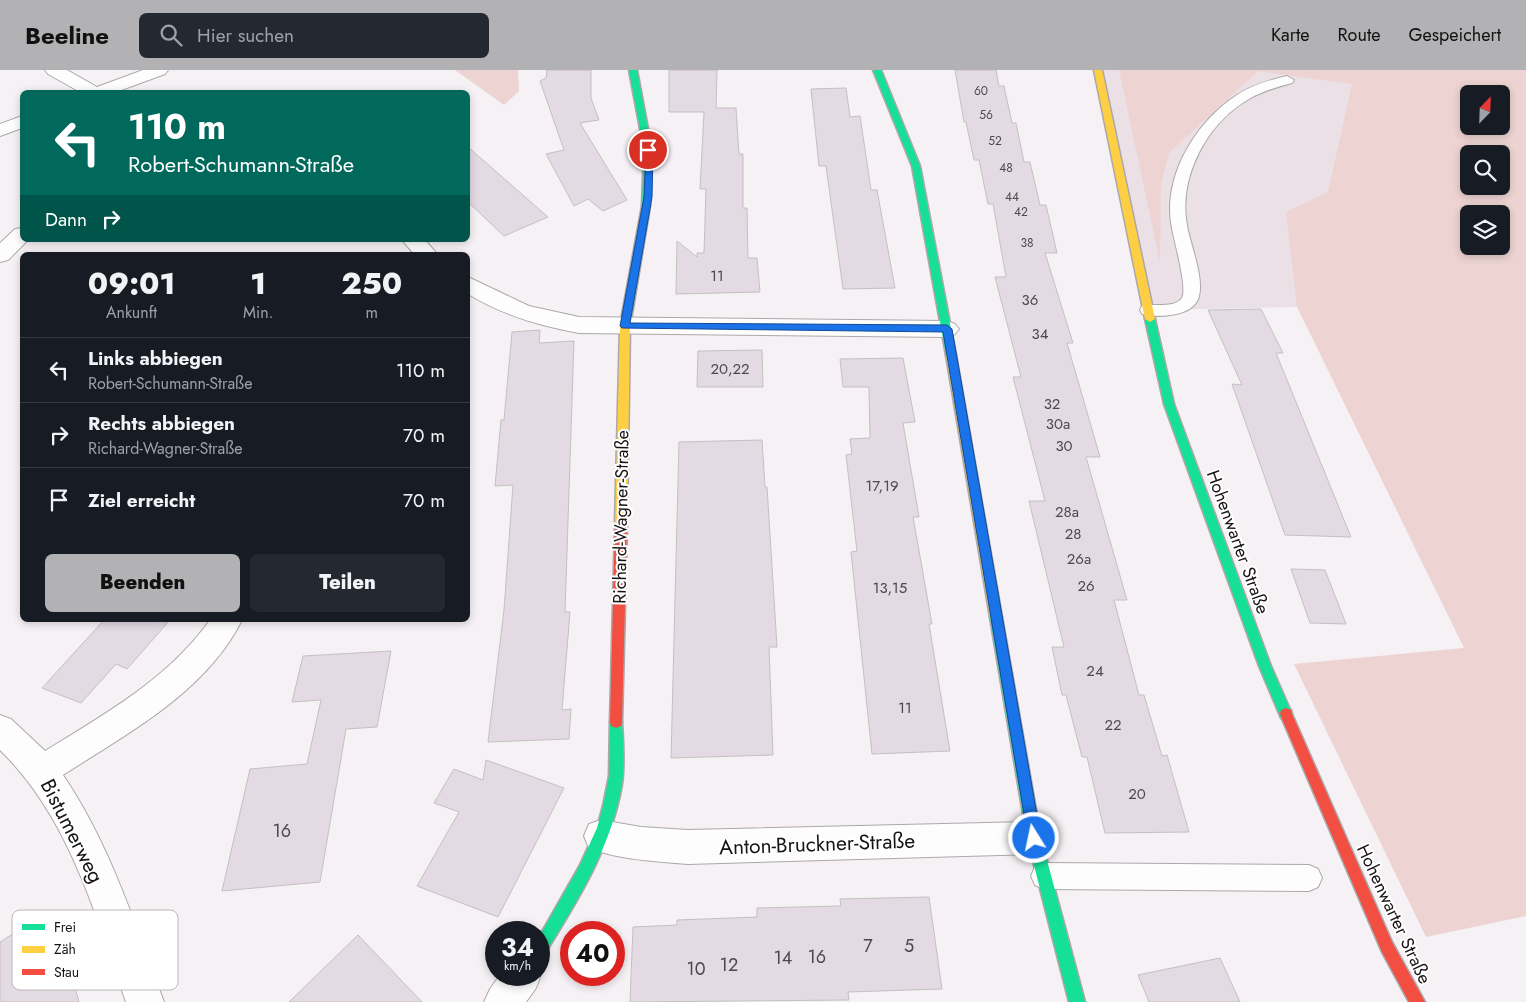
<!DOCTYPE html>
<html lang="de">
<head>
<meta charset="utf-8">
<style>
  body { margin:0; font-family:Jost,sans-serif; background:#242831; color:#f1f3f6; height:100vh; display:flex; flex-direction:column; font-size:19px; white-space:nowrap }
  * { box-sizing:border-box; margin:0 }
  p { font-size:16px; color:#9ea1a6 }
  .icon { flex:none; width:28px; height:28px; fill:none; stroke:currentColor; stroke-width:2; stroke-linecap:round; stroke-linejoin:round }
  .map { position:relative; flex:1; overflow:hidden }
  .drawer { position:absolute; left:20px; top:182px; width:450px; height:370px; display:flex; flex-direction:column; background:#171b24; border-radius:8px; box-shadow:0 2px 8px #0003 }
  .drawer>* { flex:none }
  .top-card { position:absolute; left:20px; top:20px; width:450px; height:152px; border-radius:8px; box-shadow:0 2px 8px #0003; background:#00695c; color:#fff; overflow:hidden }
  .needle { width:32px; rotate:23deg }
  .fabs { position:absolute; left:1460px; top:15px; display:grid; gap:10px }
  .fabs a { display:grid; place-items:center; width:50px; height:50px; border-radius:8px; background:#171b24; box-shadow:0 2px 8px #0003; font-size:25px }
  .speed { position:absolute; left:485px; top:851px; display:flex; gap:10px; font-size:25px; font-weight:700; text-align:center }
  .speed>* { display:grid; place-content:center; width:65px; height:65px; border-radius:50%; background:#171b24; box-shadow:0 2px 8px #0003; line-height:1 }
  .speed small { font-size:12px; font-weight:400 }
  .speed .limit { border:8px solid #d22; background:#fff; color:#111 }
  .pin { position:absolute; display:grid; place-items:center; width:42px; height:42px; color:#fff; margin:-21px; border:2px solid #fff; border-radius:50%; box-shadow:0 1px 5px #0007 }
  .me { position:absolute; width:55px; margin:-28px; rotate:350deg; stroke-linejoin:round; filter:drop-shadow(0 0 4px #0008) }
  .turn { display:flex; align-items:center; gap:18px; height:105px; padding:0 25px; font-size:22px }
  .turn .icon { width:65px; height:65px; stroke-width:2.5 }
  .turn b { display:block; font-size:35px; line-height:42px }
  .then { display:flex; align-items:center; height:48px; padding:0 25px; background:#0003; gap:10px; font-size:19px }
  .eta { display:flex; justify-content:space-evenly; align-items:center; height:85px; text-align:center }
  .eta b { font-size:30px; font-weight:800; line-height:35px }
  .primary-button { display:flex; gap:10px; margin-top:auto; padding:10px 25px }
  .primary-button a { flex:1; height:58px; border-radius:8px; background:#b2b1b4; color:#111; font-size:20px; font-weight:800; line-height:58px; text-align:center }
  .primary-button a+a { background:#242831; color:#f1f3f6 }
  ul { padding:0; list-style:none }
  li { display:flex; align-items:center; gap:15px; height:65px; padding:0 25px; border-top:1px solid #363941 }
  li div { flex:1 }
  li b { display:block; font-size:19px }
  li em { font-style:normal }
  header { display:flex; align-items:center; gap:30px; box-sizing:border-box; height:70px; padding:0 25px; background:#b2b1b4; color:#111 }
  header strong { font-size:24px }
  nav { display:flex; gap:28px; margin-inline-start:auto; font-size:18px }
  .search { width:350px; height:45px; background:#242831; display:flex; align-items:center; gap:12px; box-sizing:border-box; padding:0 18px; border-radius:8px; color:#9ea1a6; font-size:19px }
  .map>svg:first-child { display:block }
</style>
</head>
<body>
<header>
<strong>Beeline</strong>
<div class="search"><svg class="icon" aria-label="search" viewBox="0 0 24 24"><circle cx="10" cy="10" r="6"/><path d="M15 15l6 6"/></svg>Hier suchen</div>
<nav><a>Karte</a><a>Route</a><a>Gespeichert</a></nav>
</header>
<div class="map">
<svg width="1526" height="932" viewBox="0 0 1526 932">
  <rect width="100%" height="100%" fill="#f6f1f4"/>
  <path fill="#eae0e5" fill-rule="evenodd" d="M 1098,0 L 1526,0 L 1501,144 L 1469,144 L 1469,161 L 1297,237 L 1148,240 ZM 1469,24 L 1501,24 L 1501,56 L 1469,56 ZM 1469,84 L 1501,84 L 1501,116 L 1469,116 Z"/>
  <g fill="#edd4d3" fill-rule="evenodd">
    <path d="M 455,0 L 518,0 L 519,21 L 504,35 Z"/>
    <path d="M 1119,0 L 1526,0 L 1526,846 L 1426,867 L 1294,594 L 1464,578 L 1297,237 L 1286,142 L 1328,122 L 1352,14 L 1258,1 L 1169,83 L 1161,115 L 1160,192 ZM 1469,24 L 1501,24 L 1501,56 L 1469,56 ZM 1469,84 L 1501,84 L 1501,116 L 1469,116 ZM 1469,144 L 1501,144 L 1501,176 L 1469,176 Z"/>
  </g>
  <g fill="#e3dae3" stroke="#c3c0c2">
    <path d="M 547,0 L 591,0 L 591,28 L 599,50 L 580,53 L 627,130 L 603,141 L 588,129 L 574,136 L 546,84 L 564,80 L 540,11 L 546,8 Z"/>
    <path d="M 669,0 L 717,0 L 716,38 L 736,38 L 739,84 L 743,84 L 743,138 L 747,138 L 748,188 L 757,188 L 760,222 L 676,224 L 677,171 L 697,187 L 697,183 L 704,183 L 706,119 L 700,119 L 704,42 L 669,42 Z"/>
    <path d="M 955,0 L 996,0 L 999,16 L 1004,16 L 1012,53 L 1016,53 L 1024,92 L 1030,92 L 1040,135 L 1046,135 L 1057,183 L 1045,183 L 1073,273 L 1067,273 L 1100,387 L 1086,387 L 1127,530 L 1114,530 L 1139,625 L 1144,625 L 1162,686 L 1167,685 L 1189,762 L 1105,763 L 1087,687 L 1082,687 L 1066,625 L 1062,625 L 1052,577 L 1064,577 L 1029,431 L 1045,431 L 1013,307 L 1021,307 L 995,207 L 1006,207 L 993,134 L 988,134 L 979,90 L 974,90 L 966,52 L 964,52 Z"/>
    <path d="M 846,18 L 850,47 L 860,46 L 871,120 L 877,120 L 895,218 L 843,219 L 826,96 L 819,96 L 811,19 Z"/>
    <path d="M 468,77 L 548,147 L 504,166 L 468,132 Z"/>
    <path d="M 1261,239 L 1283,283 L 1276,283 L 1351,467 L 1285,465 L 1232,314 L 1242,315 L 1208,240 Z"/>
    <path d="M 540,260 L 539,273 L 574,271 L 565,542 L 570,542 L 562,640 L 571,639 L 569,669 L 488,672 L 504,540 L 513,415 L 495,416 L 501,350 L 504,350 L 512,262 Z"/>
    <path d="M 762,280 L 763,317 L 697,317 L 698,281 Z"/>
    <path d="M 903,288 L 915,352 L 903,353 L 919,447 L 913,447 L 932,554 L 929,554 L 950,681 L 872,684 L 851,482 L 857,481 L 846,385 L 852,384 L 850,369 L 870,368 L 869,317 L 843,317 L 840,289 Z"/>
    <path d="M 762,370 L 765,417 L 767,417 L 777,577 L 769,577 L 773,685 L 671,688 L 679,372 Z"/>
    <path d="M 1291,499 L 1325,500 L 1346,554 L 1310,553 Z"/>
    <path d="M 104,550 L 170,550 L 127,599 L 116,594 L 81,633 L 42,618 Z"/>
    <path d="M 391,581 L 377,657 L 346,659 L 320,812 L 222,821 L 250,699 L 307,694 L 321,630 L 292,632 L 303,586 Z"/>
    <path d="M 486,690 L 564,718 L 498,847 L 417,816 L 459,742 L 434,733 L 454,699 L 483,710 Z"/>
    <path d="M 929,827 L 942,919 L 848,922 L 849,930 L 630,932 L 633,857 L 677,855 L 677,850 L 757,847 L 757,838 L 841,836 L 840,829 Z"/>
    <path d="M 46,843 L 69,896 L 79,932 L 0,932 L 0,872 Z"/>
    <path d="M 358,865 L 422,932 L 289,932 Z"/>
    <path d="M 1220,888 L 1240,932 L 1149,932 L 1138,905 Z"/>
  </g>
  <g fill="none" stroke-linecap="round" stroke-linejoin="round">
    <g stroke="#aca8aa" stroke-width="2">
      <g id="lane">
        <path d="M 1287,6 L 1294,10 L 1292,13 C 1277,17 1263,21 1249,29 C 1207,53 1178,107 1187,155 C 1190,174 1204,207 1199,226 C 1194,247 1159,248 1142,244 L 1140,240 L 1142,236 C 1153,233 1174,239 1182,228 C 1188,218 1173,167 1171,153 C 1164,103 1197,51 1237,25 C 1252,15 1270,10 1287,6 Z"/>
        <path d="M 1044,793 L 1309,795 L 1318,799 L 1322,808 L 1318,817 L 1309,821 L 1044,819 L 1035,815 L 1031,806 L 1035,797 Z"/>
      </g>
    </g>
    <g stroke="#aca8aa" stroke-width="2">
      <g id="street">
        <path d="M 45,0 L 67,0 L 97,17 L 143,0 L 168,0 L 165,4 L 116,22 L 80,22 L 48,4 Z"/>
        <path d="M 22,46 L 22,58 L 0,66 L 0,54 Z"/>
        <path d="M 22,158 L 22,170 L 28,170 L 8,190 L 0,192 L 0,173 L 15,159 Z"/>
        <path d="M 402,170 L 425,170 L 438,185 L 415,185 Z"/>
        <path d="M 468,207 L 529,236 L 579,247 L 947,251 L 955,254 L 959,259 L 955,264 L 947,267 L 579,263 C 540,256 502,245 468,224 Z"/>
        <path d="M 210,550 L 242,550 C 206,622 128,663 63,705 C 110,774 135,855 164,932 L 126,932 C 95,844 69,747 0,680 L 0,645 L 11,649 L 45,681 C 105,644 168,609 210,550 Z"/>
        <path d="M 601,750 L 641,757 L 688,760 L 1034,752 L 1046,756 L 1051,768 L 1046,780 L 1034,784 L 688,794 C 655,791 620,790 589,778 L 584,766 L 589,754 Z"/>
        <path d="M 539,899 L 541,905 L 536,918 L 526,932 L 484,932 L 490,919 L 500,905 L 539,905 Z"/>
      </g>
    </g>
    <g stroke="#aca8aa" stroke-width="3">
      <g id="fast">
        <path d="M 629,0 L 637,0 L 652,80 L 650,136 L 646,139 L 642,136 L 644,80 Z"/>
        <path d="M 873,0 L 881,0 L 920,96 L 956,285 L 951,288 L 946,285 L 912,96 Z"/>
        <path d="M 1150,246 L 1155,249 L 1174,334 L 1271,596 L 1292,644 L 1291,648 L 1286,650 L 1281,648 L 1259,596 L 1164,334 L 1145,249 Z"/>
        <path d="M 996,542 L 1000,543 L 1002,547 L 1041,768 L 1085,932 L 1069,932 L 1027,768 L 990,547 L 992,543 Z"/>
        <path d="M 616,646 L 621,648 L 622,652 C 623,672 625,693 622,714 C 612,776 577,832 544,885 L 539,887 L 539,867 L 580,795 L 597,758 L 603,736 L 609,706 L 610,652 L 611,648 Z"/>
      </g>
    </g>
    <g stroke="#aca8aa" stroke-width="3">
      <g id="slow">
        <path d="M 1094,0 L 1102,0 L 1155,249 L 1150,252 L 1145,249 Z"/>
        <path d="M 646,133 L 650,136 L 630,256 L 627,454 L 625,457 L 617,457 L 615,454 L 620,256 L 642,136 Z"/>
        <path d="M 951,282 L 956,285 L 1002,547 L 1000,551 L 996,552 L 992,551 L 990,547 L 946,285 Z"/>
      </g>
    </g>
    <g stroke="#aca8aa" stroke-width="3">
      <g id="jam">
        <path d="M 621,450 L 625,451 L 627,454 L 622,652 L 621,656 L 616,658 L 611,656 L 610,652 L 615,454 L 617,451 Z"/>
        <path d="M 1286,638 L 1291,640 L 1292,644 L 1392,872 L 1425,932 L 1409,932 L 1382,882 L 1280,644 L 1281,640 Z"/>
      </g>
    </g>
    <use href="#lane" fill="#fefdfd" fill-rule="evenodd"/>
    <use href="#street" fill="#fefdfd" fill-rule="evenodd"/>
    <use href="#fast" fill="#16e098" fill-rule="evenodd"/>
    <use href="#slow" fill="#ffcf43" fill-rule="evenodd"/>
    <use href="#jam" fill="#f24e42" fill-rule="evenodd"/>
  </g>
  <path fill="#1a73e8" stroke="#114b97" d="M 646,78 L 653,80 L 652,127 L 630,253 L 947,255 L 952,259 L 1041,768 L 1039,772 L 1034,774 L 1030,772 L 1028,768 L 943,262 L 622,258 L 620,256 L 644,127 Z"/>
  <g text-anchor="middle" stroke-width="4" stroke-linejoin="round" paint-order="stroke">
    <g font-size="12" fill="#4d484c">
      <text x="981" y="25">60</text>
      <text x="986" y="49">56</text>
      <text x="995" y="75">52</text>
      <text x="1006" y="102">48</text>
      <text x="1012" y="131">44</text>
      <text x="1021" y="146">42</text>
      <text x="1027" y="177">38</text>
    </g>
    <g font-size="15" fill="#4d484c">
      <text x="717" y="211">11</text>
      <text x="1030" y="235">36</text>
      <text x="1040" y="269">34</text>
      <text x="730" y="304">20,22</text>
      <text x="1052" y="339">32</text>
      <text x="1058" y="359">30a</text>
      <text x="1064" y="381">30</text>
      <text x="882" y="421">17,19</text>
      <text x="1067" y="447">28a</text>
      <text x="1073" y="469">28</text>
      <text x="1079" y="494">26a</text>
      <text x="1086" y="521">26</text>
      <text x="890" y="523">13,15</text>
      <text x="1095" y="606">24</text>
      <text x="905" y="643">11</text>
      <text x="1113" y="660">22</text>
      <text x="1137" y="729">20</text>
    </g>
    <g font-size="18" fill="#181416" stroke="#fff">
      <text transform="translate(621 447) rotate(-89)" y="6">Richard-Wagner-Straße</text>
      <text transform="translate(1238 472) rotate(70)" y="6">Hohenwarter Straße</text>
      <text transform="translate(1394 844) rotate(65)" y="6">Hohenwarter Straße</text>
    </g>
    <g font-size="18" fill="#4d484c">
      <text x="282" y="767">16</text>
      <text x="868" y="882">7</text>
      <text x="909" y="882">5</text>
      <text x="817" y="893">16</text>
      <text x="783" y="894">14</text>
      <text x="729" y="901">12</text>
      <text x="696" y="905">10</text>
    </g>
    <g font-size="21" fill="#181416" stroke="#fff">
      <text transform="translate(72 761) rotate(63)" y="7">Bistumerweg</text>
      <text transform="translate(817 774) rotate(-2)" y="7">Anton-Bruckner-Straße</text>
    </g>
  </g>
  <rect x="12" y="840" width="166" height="80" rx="8" fill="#fff" stroke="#bab8b9" stroke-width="1"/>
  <rect x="22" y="854" width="23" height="6" fill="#16e098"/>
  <rect x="22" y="876" width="23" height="7" fill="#ffcf43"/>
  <rect x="22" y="899" width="23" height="6" fill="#f24e42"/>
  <g font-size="14" fill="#181416">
    <text x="54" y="862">Frei</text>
    <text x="54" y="884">Zäh</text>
    <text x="54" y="907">Stau</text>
  </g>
</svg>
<div class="fabs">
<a><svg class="needle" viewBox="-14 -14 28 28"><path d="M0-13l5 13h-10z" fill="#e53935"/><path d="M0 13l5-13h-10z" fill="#9ea1a6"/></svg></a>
<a><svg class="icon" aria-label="search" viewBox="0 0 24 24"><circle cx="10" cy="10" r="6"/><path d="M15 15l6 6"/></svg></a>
<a><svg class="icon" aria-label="layers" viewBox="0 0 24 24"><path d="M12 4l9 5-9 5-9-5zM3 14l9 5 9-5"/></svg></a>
</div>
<div class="speed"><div>34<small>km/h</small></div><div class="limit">40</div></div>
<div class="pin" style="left:648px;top:80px;background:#d93025"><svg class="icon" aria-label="arrive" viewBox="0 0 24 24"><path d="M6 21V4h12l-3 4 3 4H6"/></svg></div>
<svg class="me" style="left:1034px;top:768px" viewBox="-20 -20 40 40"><circle r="17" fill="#1a73e8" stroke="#fff" stroke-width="3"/><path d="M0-11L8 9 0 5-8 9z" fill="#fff"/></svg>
<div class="top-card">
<div class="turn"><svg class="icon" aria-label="left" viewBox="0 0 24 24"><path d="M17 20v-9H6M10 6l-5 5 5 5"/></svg><div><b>110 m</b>Robert-Schumann-Straße</div></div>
<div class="then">Dann<svg class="icon" aria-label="right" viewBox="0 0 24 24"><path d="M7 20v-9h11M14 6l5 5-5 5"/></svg></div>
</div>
<section class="drawer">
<div class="eta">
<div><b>09:01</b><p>Ankunft</p></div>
<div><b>1</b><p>Min.</p></div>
<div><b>250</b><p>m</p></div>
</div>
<ul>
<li><svg class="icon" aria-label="left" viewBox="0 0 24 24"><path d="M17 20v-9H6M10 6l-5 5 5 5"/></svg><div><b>Links abbiegen</b><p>Robert-Schumann-Straße</p></div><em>110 m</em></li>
<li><svg class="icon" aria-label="right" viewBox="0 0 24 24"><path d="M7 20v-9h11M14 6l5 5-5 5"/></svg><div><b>Rechts abbiegen</b><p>Richard-Wagner-Straße</p></div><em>70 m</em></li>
<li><svg class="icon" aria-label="arrive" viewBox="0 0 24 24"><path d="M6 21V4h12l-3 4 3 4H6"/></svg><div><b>Ziel erreicht</b></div><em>70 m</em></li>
</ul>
<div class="primary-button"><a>Beenden</a><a>Teilen</a></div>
</section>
</div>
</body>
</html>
